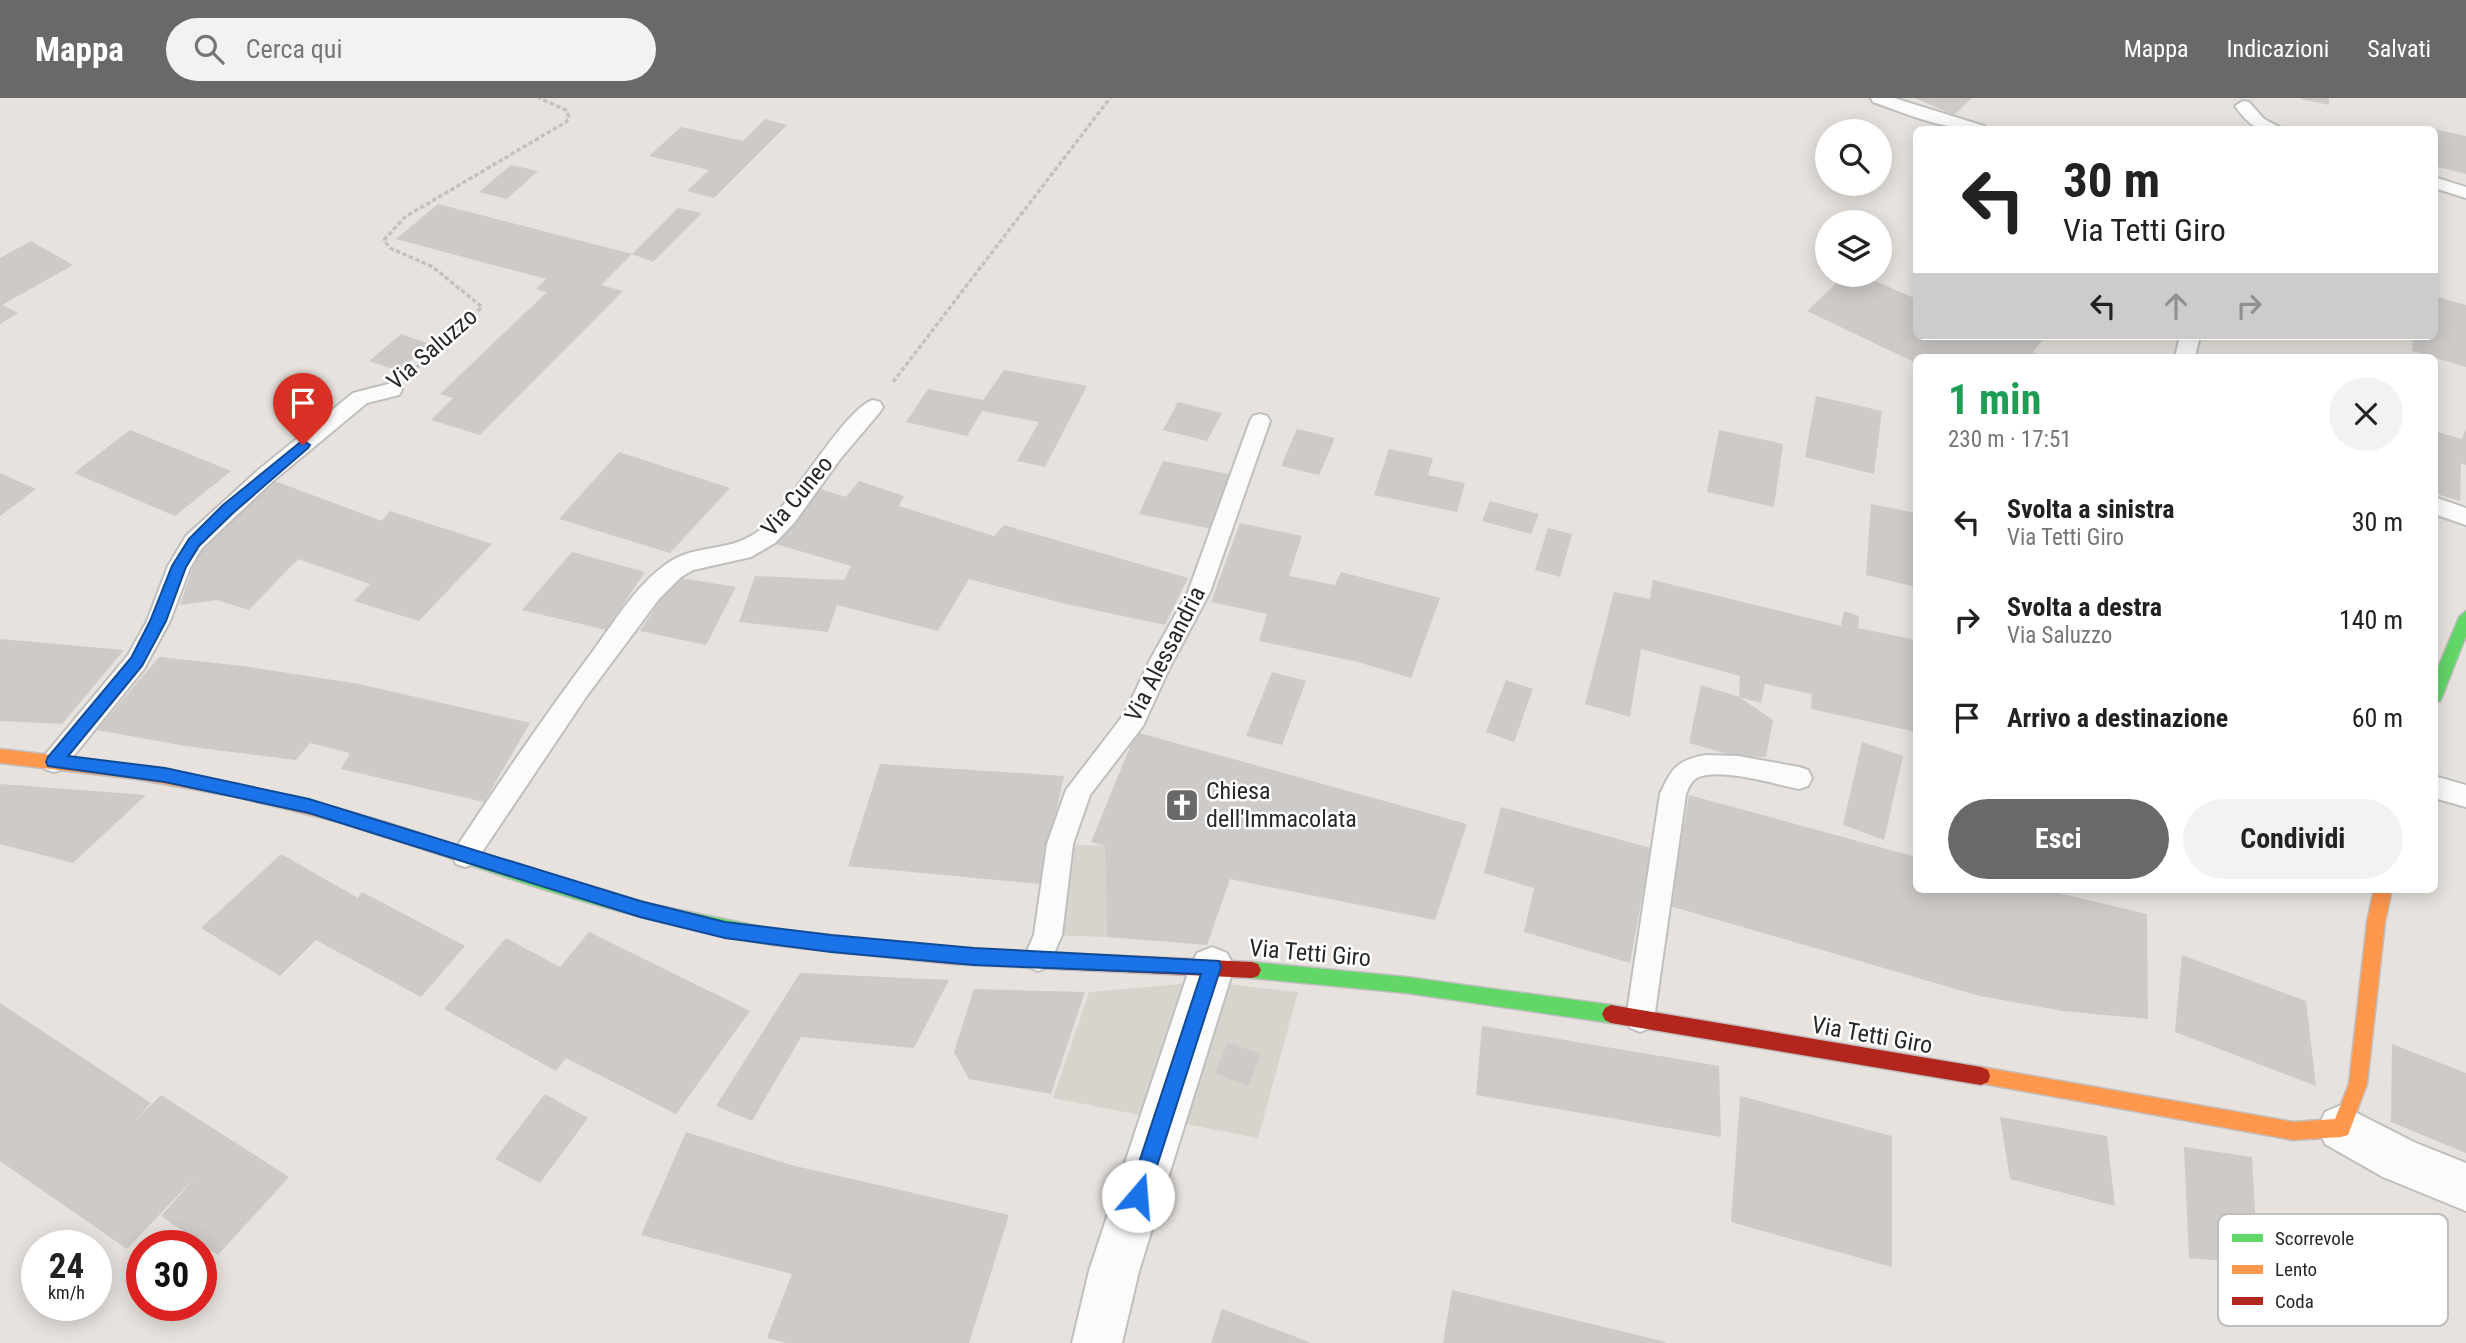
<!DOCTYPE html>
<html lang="it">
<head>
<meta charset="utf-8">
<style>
  body { margin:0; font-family:"Roboto Condensed",sans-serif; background:#f2f2f2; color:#222; height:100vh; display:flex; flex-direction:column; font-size:26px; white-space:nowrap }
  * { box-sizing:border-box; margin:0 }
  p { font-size:23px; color:#767676 }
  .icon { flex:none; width:38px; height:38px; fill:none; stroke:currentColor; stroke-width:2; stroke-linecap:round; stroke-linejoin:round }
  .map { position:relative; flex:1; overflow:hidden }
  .details { position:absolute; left:1913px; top:256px; width:525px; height:539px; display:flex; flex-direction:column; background:#fff; border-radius:10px; box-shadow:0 4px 18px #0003 }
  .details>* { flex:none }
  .banner { position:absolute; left:1913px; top:28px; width:525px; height:214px; border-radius:10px; box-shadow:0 4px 18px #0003; background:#fff; color:#222; overflow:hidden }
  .fabs { position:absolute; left:1815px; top:21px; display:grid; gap:14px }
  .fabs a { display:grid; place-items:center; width:77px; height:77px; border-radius:50%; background:#fff; box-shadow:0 4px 18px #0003; font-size:35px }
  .speed { position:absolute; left:21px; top:1132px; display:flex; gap:14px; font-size:35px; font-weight:700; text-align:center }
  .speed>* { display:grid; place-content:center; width:91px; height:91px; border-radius:50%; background:#fff; box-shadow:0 4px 18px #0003; line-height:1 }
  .speed small { font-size:18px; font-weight:400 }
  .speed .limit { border:10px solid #d22; background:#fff; color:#111 }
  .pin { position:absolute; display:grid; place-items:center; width:60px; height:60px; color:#fff; margin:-72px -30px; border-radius:50% 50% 50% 0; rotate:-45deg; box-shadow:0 0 7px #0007 }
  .pin .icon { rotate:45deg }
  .me { position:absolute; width:77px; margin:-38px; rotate:18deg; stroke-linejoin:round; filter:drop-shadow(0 0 5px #0008) }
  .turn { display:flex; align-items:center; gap:24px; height:147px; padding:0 35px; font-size:32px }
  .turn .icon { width:91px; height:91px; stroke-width:2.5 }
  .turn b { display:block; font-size:49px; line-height:60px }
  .lanes { display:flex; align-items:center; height:66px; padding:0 35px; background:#0003; justify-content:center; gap:35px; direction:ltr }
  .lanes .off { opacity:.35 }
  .round { display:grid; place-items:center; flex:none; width:74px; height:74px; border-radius:37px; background:#f2f2f2 }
  .overview { display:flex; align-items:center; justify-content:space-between; height:119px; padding:0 35px }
  h1 { font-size:42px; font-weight:700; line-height:52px; color:#1e9e55 }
  .cta { display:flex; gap:14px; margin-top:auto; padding:14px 35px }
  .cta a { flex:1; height:80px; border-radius:42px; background:#6b6967; color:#fff; font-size:28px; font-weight:700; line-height:80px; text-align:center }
  .cta a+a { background:#f2f2f2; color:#222 }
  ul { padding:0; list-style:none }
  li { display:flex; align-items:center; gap:21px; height:98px; padding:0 35px }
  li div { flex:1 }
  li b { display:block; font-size:26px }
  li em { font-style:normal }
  header { display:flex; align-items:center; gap:42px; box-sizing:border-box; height:98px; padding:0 35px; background:#6b6967; color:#fff }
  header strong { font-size:33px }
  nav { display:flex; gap:38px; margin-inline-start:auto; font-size:24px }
  .search { width:490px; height:63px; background:#f2f2f2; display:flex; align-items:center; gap:18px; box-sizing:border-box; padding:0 24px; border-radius:38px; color:#767676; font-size:26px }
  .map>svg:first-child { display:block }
</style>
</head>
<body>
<header>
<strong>Mappa</strong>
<div class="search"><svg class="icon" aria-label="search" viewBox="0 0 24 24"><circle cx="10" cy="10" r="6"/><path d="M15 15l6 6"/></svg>Cerca qui</div>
<nav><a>Mappa</a><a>Indicazioni</a><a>Salvati</a></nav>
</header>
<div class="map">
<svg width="2466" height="1245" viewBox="0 0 2466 1245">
  <rect width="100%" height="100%" fill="#e7e2dd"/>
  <g fill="#d7d3cd">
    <path d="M 1060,746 L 1105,748 L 1107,839 L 1048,837 Z"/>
    <path d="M 1207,884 L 1298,894 L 1258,1040 L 1053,1000 L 1089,894 Z"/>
  </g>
  <g fill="#cdcac7">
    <path d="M 1915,0 L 1972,0 L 1954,17 Z"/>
    <path d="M 2301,0 L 2329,0 L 2329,7 L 2301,1 Z"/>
    <path d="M 765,21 L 787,27 L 714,100 L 687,93 L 709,72 L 649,58 L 681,29 L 743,43 Z"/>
    <path d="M 2434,31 L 2466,38 L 2466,76 L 2434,68 Z"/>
    <path d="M 511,67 L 538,73 L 507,101 L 479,94 Z"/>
    <path d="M 438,106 L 632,156 L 601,187 L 623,193 L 480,337 L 431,322 L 453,300 L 440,296 L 547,194 L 536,191 L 546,181 L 396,141 Z"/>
    <path d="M 678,110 L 702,115 L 653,164 L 632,156 Z"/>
    <path d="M 31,143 L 73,167 L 2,207 L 18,215 L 0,226 L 0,160 Z"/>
    <path d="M 1845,177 L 1862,177 L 1916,201 L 1916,238 L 2000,238 L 2008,241 L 2010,238 L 2046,238 L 2033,254 L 2044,259 L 1916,259 L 1916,265 L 1807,213 Z"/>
    <path d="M 2434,198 L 2466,207 L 2466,269 L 2412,253 L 2413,238 L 2434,238 Z"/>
    <path d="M 401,236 L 430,246 L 399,273 L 369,263 Z"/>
    <path d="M 1004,272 L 1087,288 L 1045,369 L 1017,363 L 1039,324 L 982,313 L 967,338 L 906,324 L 928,291 L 983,302 Z"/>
    <path d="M 1816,298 L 1882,313 L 1874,376 L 1805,359 Z"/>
    <path d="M 1178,304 L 1222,315 L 1207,343 L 1163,332 Z"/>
    <path d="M 2466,330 L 2466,367 L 2461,365 L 2460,403 L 2434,395 L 2434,333 L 2462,341 Z"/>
    <path d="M 1297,331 L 1335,340 L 1319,377 L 1281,368 Z"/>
    <path d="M 130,332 L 231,373 L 175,418 L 74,375 Z"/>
    <path d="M 1719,332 L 1783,346 L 1774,409 L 1707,394 Z"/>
    <path d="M 1389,351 L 1433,360 L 1428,377 L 1465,385 L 1457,414 L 1374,397 Z"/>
    <path d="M 619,354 L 730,390 L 670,455 L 559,421 Z"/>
    <path d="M 1163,363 L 1234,377 L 1212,431 L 1139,416 Z"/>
    <path d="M 0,375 L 36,391 L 0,418 Z"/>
    <path d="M 272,382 L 382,423 L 390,413 L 492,446 L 419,523 L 354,503 L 370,486 L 298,461 L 249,512 L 217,502 L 180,507 L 199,451 Z"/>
    <path d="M 859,383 L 904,398 L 899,408 L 994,438 L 1004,427 L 1188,480 L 1165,527 L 1066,506 L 969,481 L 938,533 L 837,507 L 828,534 L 739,524 L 755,478 L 844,482 L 851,468 L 776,446 L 817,390 L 846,399 Z"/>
    <path d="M 1490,403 L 1539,416 L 1531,436 L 1482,423 Z"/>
    <path d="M 1871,406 L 1916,415 L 1916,489 L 1866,477 Z"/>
    <path d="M 1240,425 L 1302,438 L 1289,478 L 1335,487 L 1341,474 L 1440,500 L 1411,580 L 1358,564 L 1259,543 L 1267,516 L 1211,504 Z"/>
    <path d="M 1548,430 L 1572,436 L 1560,479 L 1535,472 Z"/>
    <path d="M 572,454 L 645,474 L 606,532 L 522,512 Z"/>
    <path d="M 675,479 L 736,489 L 706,547 L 640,533 Z"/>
    <path d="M 1653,482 L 1841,528 L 1844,513 L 1859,518 L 1858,530 L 1916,542 L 1916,634 L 1811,611 L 1812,596 L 1765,586 L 1761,605 L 1739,599 L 1773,622 L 1766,659 L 1735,658 L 1689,645 L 1701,587 L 1739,599 L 1740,578 L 1641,551 L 1630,619 L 1585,606 L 1614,494 L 1650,501 Z"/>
    <path d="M 0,541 L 124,552 L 62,626 L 0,623 Z"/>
    <path d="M 159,559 L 243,568 L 359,586 L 530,625 L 484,704 L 341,671 L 350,655 L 310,645 L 296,662 L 185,648 L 97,632 Z"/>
    <path d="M 1272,574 L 1306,583 L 1282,647 L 1246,638 Z"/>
    <path d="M 1506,582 L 1533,591 L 1514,644 L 1486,634 Z"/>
    <path d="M 1136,634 L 1467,726 L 1435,822 L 1230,781 L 1207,847 L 1107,839 L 1105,748 L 1091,744 Z"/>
    <path d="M 1862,644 L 1903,658 L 1884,742 L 1843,727 Z"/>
    <path d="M 880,666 L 1064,678 L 1040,786 L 848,768 Z"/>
    <path d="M 0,686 L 146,697 L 73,765 L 0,746 Z"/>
    <path d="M 1689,697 L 1916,759 L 1916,791 L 2041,791 L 2147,816 L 2148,921 L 2063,913 L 1980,898 L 1670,808 Z"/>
    <path d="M 1501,709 L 1651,750 L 1630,865 L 1524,834 L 1534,790 L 1484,775 Z"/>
    <path d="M 281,756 L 358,800 L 362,794 L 465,848 L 421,899 L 316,842 L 280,878 L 201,830 Z"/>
    <path d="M 589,834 L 750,913 L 676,1016 L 566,960 L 556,973 L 444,911 L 506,840 L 560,869 Z"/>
    <path d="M 2182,857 L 2306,903 L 2316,988 L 2175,934 Z"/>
    <path d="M 800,875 L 949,882 L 914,950 L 801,939 L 752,1023 L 716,1008 Z"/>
    <path d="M 974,891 L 1085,894 L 1051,996 L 969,981 L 954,954 Z"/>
    <path d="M 0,905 L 151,1005 L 133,1025 L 161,997 L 289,1079 L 218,1157 L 161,1118 L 198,1076 L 127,1151 L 0,1063 Z"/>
    <path d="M 1482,928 L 1719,968 L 1721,1039 L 1476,997 Z"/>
    <path d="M 1228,944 L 1261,956 L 1248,988 L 1215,975 Z"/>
    <path d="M 2392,946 L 2466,975 L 2466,1055 L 2391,1024 Z"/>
    <path d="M 545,996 L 588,1020 L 540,1085 L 495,1061 Z"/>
    <path d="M 1740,998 L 1892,1038 L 1892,1169 L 1731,1124 Z"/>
    <path d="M 2000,1019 L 2107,1038 L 2115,1108 L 2010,1081 Z"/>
    <path d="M 686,1034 L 791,1067 L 1009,1117 L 969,1245 L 786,1245 L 767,1240 L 792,1176 L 641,1137 Z"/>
    <path d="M 2184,1049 L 2252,1059 L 2258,1166 L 2189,1160 Z"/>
    <path d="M 1452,1192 L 1666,1244 L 1665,1245 L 1443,1245 Z"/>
    <path d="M 1222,1211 L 1312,1245 L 1211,1245 Z"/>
  </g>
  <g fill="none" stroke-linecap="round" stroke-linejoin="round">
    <g stroke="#c0bfbf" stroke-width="4">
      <g id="lane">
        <path d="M 1871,0 L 1894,0 L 1984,28 L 1986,32 C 1945,32 1912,18 1873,4 Z"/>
        <path d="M 2243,3 L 2249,4 L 2264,21 L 2285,32 C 2257,32 2252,31 2235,8 Z"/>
        <path d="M 2434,79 L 2466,89 L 2466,100 L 2434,90 Z"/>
        <path d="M 2180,238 L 2200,238 L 2195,259 L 2175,259 Z"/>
        <path d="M 392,285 L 399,287 L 402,292 L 399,297 L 367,305 L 273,383 L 202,450 L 190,470 L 170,523 L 144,571 L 63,671 L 54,674 L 45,671 L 41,664 L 45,657 L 128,557 L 147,523 L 168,468 L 186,438 L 257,373 L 353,295 Z"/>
        <path d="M 873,302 L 880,304 L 883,309 L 880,314 L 841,360 L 794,425 L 775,445 L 751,459 L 693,472 L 681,479 L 659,501 L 586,599 L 474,766 L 465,769 L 456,766 L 452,758 L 456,750 C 500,683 545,617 593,553 C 614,524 635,489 665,467 C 700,441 734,460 770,423 C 794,399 847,309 873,302 Z"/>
        <path d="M 1260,316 L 1267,318 L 1270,323 L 1210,494 L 1169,571 L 1143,628 L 1090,697 L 1073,746 L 1062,837 L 1048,869 L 1038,873 L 1028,869 L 1024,860 L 1034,837 L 1047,746 L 1066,692 L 1125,615 L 1150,562 L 1188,494 L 1250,323 L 1253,318 Z"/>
        <path d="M 2434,399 L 2466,410 L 2466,427 L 2434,416 Z"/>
        <path d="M 1705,657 L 1738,658 L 1799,669 L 1808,672 L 1812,680 L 1808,688 L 1799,691 C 1774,686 1722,670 1699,679 C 1691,682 1689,689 1686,696 L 1654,921 L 1650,930 L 1640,934 L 1630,930 L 1626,921 L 1660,696 C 1672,670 1676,663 1705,657 Z"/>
        <path d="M 2434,678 L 2466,687 L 2466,709 L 2434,700 Z"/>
      </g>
    </g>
    <g stroke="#c0bfbf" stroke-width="4">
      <g id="street">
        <path d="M 1212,849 L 1227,855 L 1234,869 L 1139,1173 L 1122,1245 L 1072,1245 L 1089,1173 L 1190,869 L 1197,855 Z"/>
        <path d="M 2341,1007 L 2416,1045 L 2466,1065 L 2466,1113 L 2383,1079 L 2325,1046 L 2318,1030 L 2325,1014 Z"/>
      </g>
    </g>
    <g stroke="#c0bfbf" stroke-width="3">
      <g id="fast">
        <path d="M 2466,513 L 2466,538 L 2442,599 L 2440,603 L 2434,605 L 2434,579 L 2459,519 Z"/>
        <path d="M 451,746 L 650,806 L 773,831 L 779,833 L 782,839 L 779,845 L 773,847 C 661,828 552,797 445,758 L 443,753 L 445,748 Z"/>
        <path d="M 1252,864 L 1406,879 L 1611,907 L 1617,910 L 1620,916 L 1617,922 L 1611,925 L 1406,895 L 1252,880 L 1246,878 L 1243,872 L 1246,866 Z"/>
      </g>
    </g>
    <g stroke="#c0bfbf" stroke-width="3">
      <g id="slow">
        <path d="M 0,651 C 160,669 305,693 457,748 L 459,753 L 457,758 L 451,760 L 339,724 L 237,699 L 136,681 L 0,665 Z"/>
        <path d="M 2374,791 L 2392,791 L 2385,824 L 2367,986 L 2348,1037 L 2341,1039 L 2293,1042 L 1974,984 L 1972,978 L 1974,972 L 1981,969 L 2293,1024 L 2335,1021 L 2349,986 L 2367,824 Z"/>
      </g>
    </g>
    <g stroke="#c0bfbf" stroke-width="3">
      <g id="jam">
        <path d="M 773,831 L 952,850 L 1252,864 L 1258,866 L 1261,872 L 1258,878 L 1252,880 L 952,866 L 773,847 L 767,845 L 764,839 L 767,833 Z"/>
        <path d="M 1611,907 L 1981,969 L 1988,972 L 1990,978 L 1988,984 L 1981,987 L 1611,925 L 1605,922 L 1602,916 L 1605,910 Z"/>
      </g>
    </g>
    <g stroke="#c3c2c2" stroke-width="3.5" stroke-dasharray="4.5 2.5" stroke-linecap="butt">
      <path d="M 416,270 L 482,209 L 433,169 L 390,150 L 384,142 L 405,119 L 566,24 L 569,19 L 566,12 L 539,0"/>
      <path d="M 893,284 L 1110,0"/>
    </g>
    <use href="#lane" fill="#fbfbfa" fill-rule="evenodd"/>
    <use href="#street" fill="#fbfbfa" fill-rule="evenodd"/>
    <use href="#fast" fill="#63d668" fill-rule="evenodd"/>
    <use href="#slow" fill="#ff974d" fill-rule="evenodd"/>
    <use href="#jam" fill="#b3261e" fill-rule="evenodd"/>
  </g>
  <path fill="#1a73e8" stroke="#114b97" stroke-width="2" d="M 303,342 L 310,347 L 308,350 L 233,415 L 199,448 L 186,469 L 166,523 L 142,568 L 68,658 L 165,670 L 309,701 L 640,803 L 725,824 L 831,837 L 974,850 L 1219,863 L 1221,869 L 1145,1105 L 1138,1108 L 1131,1105 L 1128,1098 L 1201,876 L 974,867 L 831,854 L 725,840 L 640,819 L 309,715 L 165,684 L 48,668 L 46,664 L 48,659 L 131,560 L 150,523 L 172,468 L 189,441 L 223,407 Z"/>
  <defs>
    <g id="church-square" transform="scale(1.75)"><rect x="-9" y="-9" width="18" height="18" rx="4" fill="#6b6967" stroke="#fff"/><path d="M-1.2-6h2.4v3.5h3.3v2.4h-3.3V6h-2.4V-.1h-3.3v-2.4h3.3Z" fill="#fff"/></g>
  </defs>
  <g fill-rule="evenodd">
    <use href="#church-square" x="1182" y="707"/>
  </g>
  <g text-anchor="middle" stroke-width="5" stroke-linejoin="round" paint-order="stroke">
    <g font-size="24" fill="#282828" stroke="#fff">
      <text transform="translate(432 251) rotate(-41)" y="8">Via Saluzzo</text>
      <text transform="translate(797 398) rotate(-50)" y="8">Via Cuneo</text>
      <text transform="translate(1165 556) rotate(-63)" y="8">Via Alessandria</text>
      <text transform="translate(1310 855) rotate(5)" y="8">Via Tetti Giro</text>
      <text transform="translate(1872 937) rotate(10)" y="8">Via Tetti Giro</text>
    </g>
    <g font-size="24" fill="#282828" stroke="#fff" text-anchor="start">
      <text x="1206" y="701">Chiesa<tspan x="1206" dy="28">dell'Immacolata</tspan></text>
    </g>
  </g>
  <rect x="2218" y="1116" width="230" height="112" rx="10" fill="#fff" stroke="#bebebe" stroke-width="2"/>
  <rect x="2232" y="1136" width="31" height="8" fill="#63d668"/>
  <rect x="2232" y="1167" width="31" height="9" fill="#ff974d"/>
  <rect x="2232" y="1199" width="31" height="8" fill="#b3261e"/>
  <g font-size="19" fill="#282828">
    <text x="2275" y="1147">Scorrevole</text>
    <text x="2275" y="1178">Lento</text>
    <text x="2275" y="1210">Coda</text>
  </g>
</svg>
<div class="fabs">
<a><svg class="icon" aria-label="search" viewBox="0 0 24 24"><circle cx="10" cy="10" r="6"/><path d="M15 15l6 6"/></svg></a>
<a><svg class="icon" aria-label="layers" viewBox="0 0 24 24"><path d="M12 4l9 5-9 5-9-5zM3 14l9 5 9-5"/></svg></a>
</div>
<div class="speed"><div>24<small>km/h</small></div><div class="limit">30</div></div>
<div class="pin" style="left:303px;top:347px;background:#d93025"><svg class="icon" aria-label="arrive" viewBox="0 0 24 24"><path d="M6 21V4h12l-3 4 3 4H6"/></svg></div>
<svg class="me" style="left:1138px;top:1098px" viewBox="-20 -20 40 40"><circle r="19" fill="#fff"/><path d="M0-13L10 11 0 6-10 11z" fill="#1a73e8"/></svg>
<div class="banner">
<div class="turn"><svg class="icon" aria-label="left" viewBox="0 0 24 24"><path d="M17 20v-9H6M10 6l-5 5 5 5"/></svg><div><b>30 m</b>Via Tetti Giro</div></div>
<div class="lanes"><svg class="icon" aria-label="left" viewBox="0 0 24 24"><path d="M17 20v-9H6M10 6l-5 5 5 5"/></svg><svg class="icon off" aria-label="ahead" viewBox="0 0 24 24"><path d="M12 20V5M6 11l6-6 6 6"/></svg><svg class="icon off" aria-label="right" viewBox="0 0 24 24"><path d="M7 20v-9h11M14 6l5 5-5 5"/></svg></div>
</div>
<section class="details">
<div class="overview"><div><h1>1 min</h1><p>230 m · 17:51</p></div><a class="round"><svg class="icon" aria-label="close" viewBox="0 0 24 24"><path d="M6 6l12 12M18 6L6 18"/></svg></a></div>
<ul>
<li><svg class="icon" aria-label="left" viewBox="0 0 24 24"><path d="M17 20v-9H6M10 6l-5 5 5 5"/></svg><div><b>Svolta a sinistra</b><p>Via Tetti Giro</p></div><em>30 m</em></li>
<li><svg class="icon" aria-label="right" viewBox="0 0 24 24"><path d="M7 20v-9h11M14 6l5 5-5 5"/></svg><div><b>Svolta a destra</b><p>Via Saluzzo</p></div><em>140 m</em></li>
<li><svg class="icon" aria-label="arrive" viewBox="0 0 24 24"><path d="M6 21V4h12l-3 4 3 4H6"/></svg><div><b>Arrivo a destinazione</b></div><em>60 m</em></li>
</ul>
<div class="cta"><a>Esci</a><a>Condividi</a></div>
</section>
</div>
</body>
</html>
